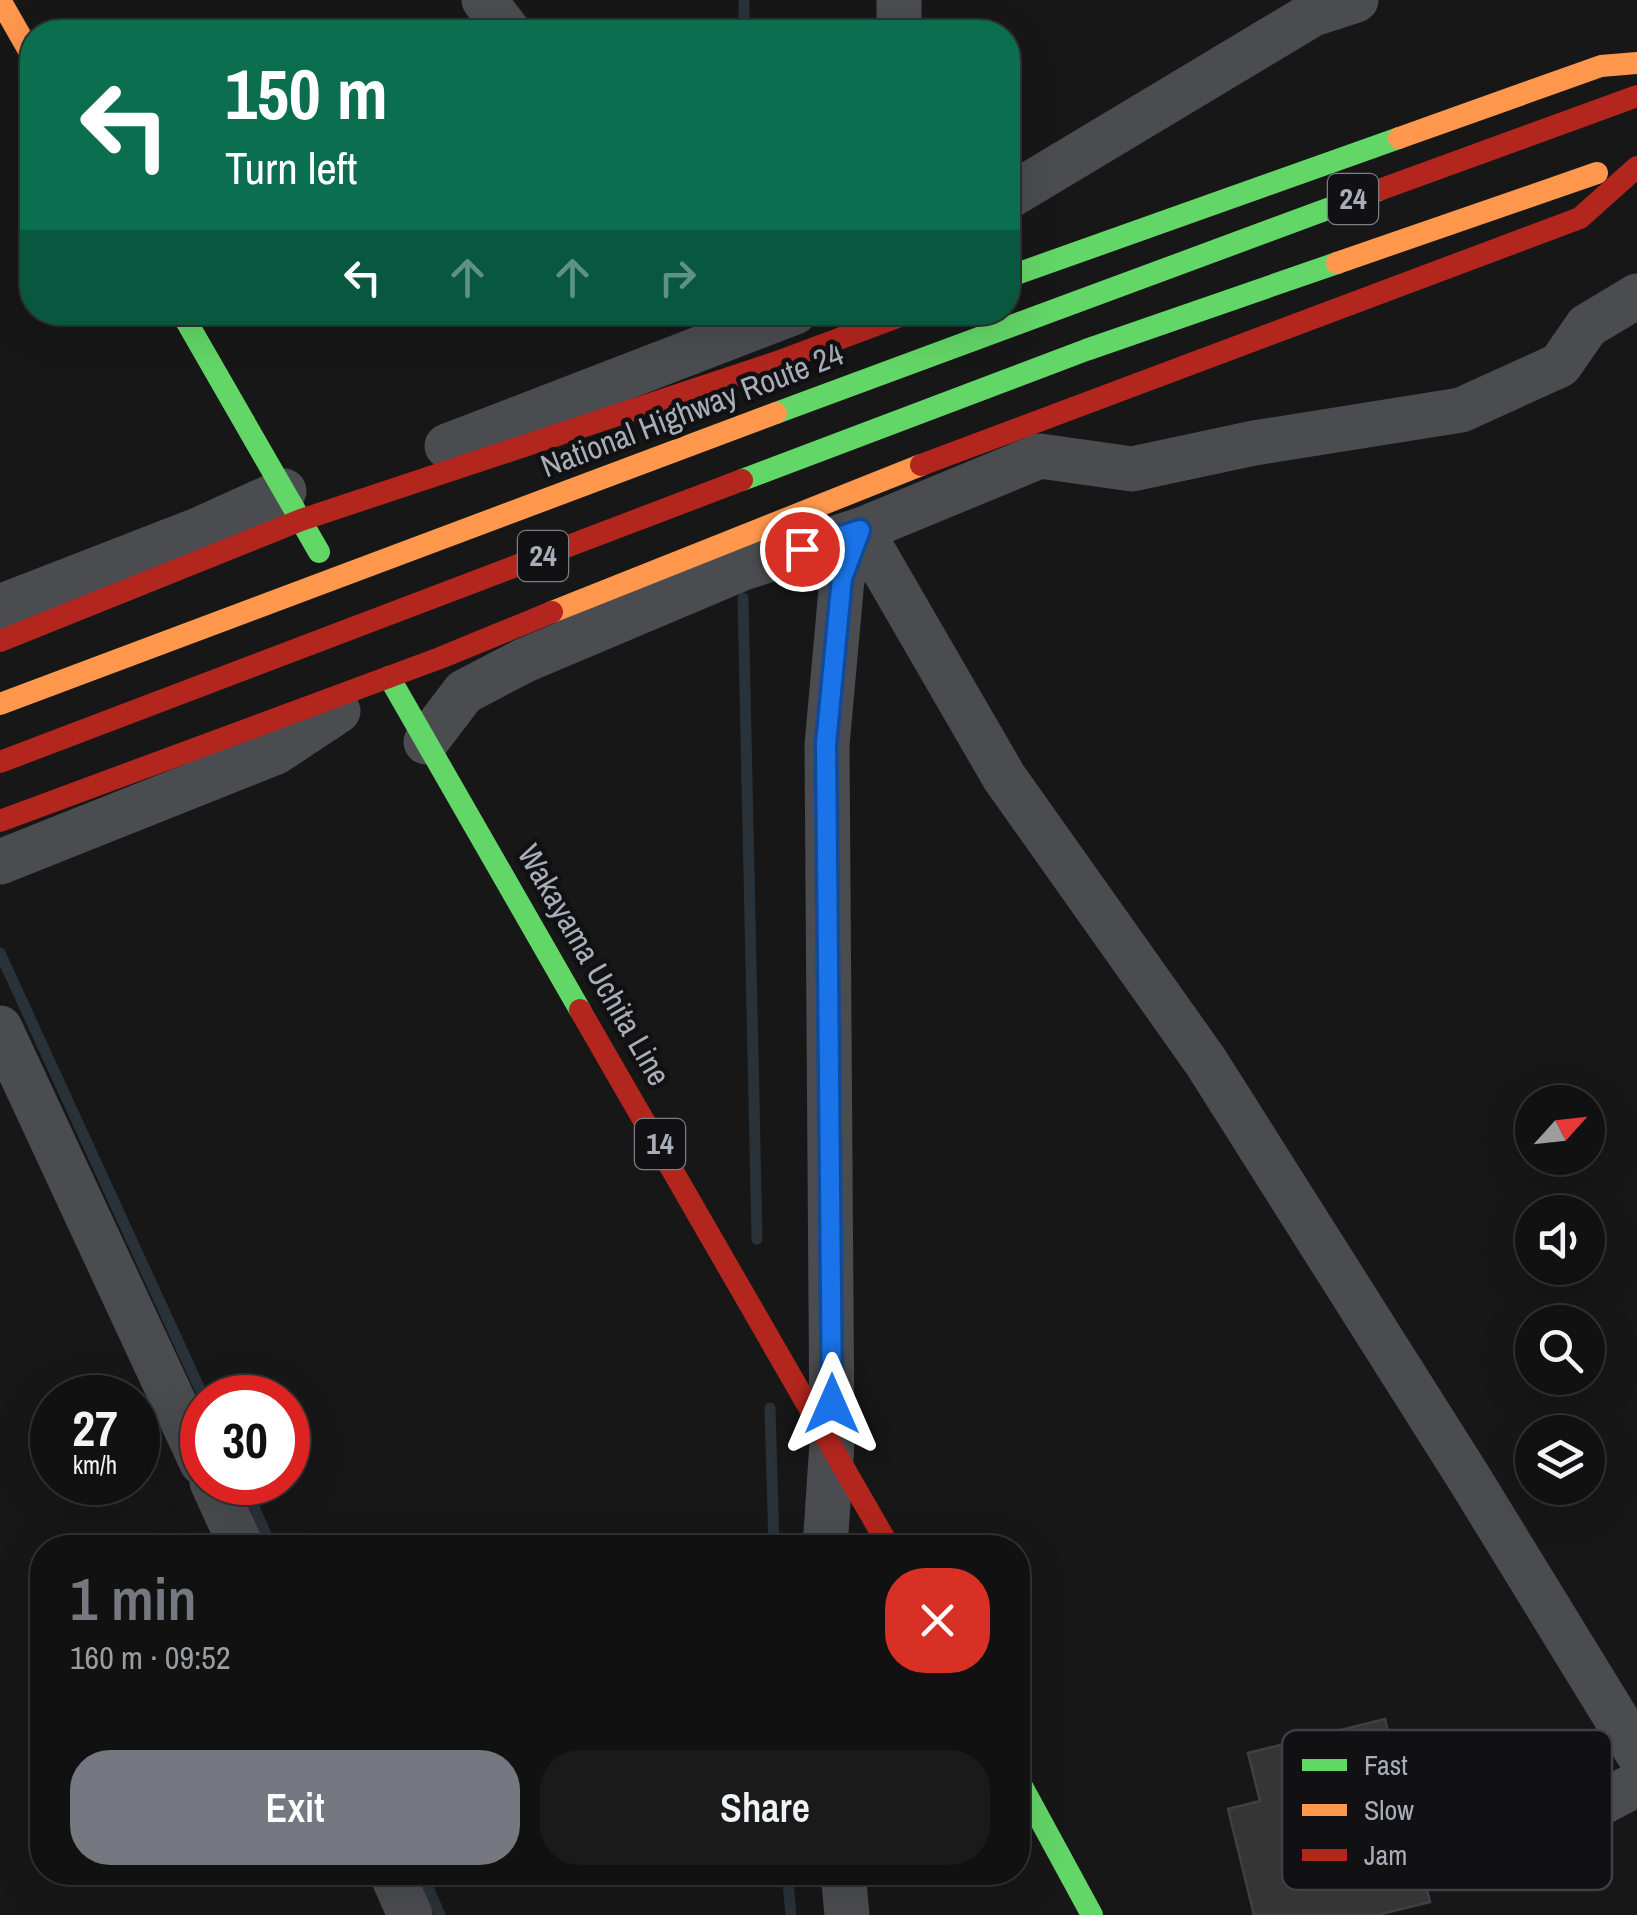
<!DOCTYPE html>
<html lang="en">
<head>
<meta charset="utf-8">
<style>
  body { margin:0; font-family:"Archivo Narrow",sans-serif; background:#1a1a1a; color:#f1f3f6; height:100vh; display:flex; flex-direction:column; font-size:38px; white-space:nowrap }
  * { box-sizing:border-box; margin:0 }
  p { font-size:32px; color:#9c9d9f }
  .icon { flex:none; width:55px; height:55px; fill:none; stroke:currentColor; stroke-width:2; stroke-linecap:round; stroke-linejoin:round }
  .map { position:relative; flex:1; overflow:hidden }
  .side { position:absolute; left:30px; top:1535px; width:1000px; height:350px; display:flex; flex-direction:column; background:#111; border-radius:40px; box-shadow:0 10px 40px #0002,0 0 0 2px #303131 }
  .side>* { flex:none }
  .hud { position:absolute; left:20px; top:20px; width:1000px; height:305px; border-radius:40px; box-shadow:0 10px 40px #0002,0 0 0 2px #303131; background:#0b6e4f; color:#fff; overflow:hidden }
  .needle { width:65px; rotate:63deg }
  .controls { position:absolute; left:1515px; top:1085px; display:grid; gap:20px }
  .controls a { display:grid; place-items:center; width:90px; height:90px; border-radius:50%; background:#111; box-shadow:0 10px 40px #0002,0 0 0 2px #303131; font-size:50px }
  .speed { position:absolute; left:30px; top:1375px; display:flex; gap:20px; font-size:50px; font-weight:700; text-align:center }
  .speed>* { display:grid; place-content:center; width:130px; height:130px; border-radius:50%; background:#111; box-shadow:0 10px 40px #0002,0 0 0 2px #303131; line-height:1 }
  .speed small { font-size:25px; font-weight:400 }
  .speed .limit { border:15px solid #d22; background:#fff; color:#111 }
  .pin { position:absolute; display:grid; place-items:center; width:85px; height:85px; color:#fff; margin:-42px; border:5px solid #fff; border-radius:50%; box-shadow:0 2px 10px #0007 }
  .me { position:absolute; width:110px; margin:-55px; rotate:0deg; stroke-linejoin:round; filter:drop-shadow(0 0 8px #0008) }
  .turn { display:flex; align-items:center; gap:35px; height:210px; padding:0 40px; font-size:45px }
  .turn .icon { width:130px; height:130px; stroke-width:2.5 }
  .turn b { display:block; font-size:70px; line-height:85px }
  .lanes { display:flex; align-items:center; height:95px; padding:0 40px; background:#0003; justify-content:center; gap:50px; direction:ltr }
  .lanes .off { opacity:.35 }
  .round { display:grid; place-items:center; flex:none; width:105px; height:105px; border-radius:40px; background:#1a1a1a }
  .headline { display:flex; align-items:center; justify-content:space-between; height:170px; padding:0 40px }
  h1 { font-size:60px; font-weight:600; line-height:75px; color:#757880 }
  .action { display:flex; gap:20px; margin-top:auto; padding:20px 40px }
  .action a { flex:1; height:115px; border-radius:40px; background:#757880; color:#fff; font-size:40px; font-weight:600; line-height:115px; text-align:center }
  .action a+a { background:#1a1a1a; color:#f1f3f6 }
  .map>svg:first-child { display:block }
</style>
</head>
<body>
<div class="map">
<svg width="1637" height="1915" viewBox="0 0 1637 1915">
  <rect width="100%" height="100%" fill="#171717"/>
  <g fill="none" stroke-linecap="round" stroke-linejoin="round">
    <g stroke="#2a3239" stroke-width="11">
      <path d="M 744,0 L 744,32"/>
      <path d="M 743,598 L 757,1239"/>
      <path d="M 0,953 L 204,1398"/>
      <path d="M 770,1408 L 774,1548"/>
      <path d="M 243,1482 L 272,1548"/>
      <path d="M 421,1872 L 440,1915"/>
      <path d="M 787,1872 L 791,1915"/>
    </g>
  </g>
  <path fill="#353536" stroke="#3f4043" stroke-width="2.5" d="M 1385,1719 L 1430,1902 L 1377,1915 L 1254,1915 L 1228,1809 L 1260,1801 L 1248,1753 Z"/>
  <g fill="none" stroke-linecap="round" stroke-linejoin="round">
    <g stroke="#4b4c50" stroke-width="45">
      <path d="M 484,0 L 509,32"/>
      <path d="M 899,32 L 899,0"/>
      <path d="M 1008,197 L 1313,14 L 1356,0"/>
      <path d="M 447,446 L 795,312"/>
      <path d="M 861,530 L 1004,777 L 1206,1062 L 1469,1478 L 1637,1752"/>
      <path d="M 0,607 L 198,530 L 284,491"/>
      <path d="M 426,742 L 464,692 L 523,661 L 743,568 L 861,530 L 1040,456 L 1132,469 L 1254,443 L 1461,410 L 1560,365 L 1587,326 L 1637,296"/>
      <path d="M 0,862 L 276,752 L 338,711"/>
      <path d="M 0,1028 L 202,1463"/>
      <path d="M 212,1482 L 242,1548"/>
      <path d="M 825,1548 L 832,1443 L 827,745 L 842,579 L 861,530"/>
      <path d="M 1488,1862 L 1637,1784"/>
      <path d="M 391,1872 L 410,1915"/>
      <path d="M 843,1872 L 847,1915"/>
    </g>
    <g stroke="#63d668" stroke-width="22">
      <path d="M 1008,277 L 1399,138"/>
      <path d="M 181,312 L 319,552"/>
      <path d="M 776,413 L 1379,190"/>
      <path d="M 742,480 L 1086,350 L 1337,263"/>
      <path d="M 389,677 L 580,1010"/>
      <path d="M 1018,1779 L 1092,1915"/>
    </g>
    <g stroke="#ff974d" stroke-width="22">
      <path d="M 0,0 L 32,56"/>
      <path d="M 1399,138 L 1601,66 L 1637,63"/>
      <path d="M 1337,263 L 1597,173"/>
      <path d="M 552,612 L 921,465"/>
      <path d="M 0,704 L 776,413"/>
    </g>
    <g stroke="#b3261e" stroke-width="22">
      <path d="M 1379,190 L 1637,96"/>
      <path d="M 921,465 L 1580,218 L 1637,167"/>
      <path d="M 0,641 L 301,520 L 777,362 L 911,312"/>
      <path d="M 0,762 L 742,480"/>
      <path d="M 0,821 L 440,658 L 552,612"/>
      <path d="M 580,1010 L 890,1548"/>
    </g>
  </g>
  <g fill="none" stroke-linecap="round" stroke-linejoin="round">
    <g stroke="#114b97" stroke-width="25">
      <path id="route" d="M 802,549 L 860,530 L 842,578 L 826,744 L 832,1404"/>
    </g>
    <use href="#route" stroke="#1a73e8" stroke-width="18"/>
  </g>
  <g text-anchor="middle" stroke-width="9" stroke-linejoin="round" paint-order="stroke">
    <g fill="#111113" stroke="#7b7e86" stroke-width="2.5">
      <rect x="1328" y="174" width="50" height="50" rx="8"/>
      <rect x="518" y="531" width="50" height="50" rx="8"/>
      <rect x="635" y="1119" width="50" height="50" rx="8"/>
    </g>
    <g font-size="30" font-weight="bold" fill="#a8adb8">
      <text x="1353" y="209">24</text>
      <text x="543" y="566">24</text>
      <text x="660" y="1154">14</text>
    </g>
    <g font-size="32" fill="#a8adb8" stroke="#111113">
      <text transform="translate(692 410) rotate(-21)" y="11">National Highway Route 24</text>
      <text transform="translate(594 965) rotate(60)" y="11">Wakayama Uchita Line</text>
    </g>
  </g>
  <rect x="1282" y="1730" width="330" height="160" rx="15" fill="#111113" stroke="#3e4045" stroke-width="2.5"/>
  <rect x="1302" y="1759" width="45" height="12" fill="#63d668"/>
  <rect x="1302" y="1804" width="45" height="12" fill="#ff974d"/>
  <rect x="1302" y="1849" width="45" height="12" fill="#b3261e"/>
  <g font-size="28" fill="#a8adb8">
    <text x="1364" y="1775">Fast</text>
    <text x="1364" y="1820">Slow</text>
    <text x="1364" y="1865">Jam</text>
  </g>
</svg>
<div class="controls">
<a><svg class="needle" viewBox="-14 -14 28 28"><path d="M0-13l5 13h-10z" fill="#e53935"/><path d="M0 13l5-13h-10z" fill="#9c9d9f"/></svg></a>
<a><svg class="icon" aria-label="sound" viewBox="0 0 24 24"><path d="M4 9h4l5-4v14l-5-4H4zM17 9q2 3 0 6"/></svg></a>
<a><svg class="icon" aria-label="search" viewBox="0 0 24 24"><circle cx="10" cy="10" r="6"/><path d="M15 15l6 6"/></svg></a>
<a><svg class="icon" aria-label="layers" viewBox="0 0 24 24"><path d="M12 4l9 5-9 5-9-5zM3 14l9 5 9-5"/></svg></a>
</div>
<div class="speed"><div>27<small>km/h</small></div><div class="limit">30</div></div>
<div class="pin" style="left:802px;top:549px;background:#d93025"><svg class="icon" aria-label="arrive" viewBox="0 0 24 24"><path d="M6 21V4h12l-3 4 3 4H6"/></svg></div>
<svg class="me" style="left:832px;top:1404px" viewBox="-20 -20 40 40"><path d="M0-17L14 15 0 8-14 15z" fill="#1a73e8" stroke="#fff" stroke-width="4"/></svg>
<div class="hud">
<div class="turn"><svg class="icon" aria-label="left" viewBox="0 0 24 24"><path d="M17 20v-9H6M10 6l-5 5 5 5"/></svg><div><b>150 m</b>Turn left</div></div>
<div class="lanes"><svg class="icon" aria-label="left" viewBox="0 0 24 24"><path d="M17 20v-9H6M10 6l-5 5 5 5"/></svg><svg class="icon off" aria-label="ahead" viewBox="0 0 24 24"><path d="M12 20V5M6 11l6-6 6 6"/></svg><svg class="icon off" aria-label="ahead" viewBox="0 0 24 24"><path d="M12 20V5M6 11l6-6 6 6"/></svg><svg class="icon off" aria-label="right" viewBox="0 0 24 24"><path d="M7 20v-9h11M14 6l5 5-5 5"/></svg></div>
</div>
<section class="side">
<div class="headline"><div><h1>1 min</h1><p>160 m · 09:52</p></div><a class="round" style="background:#d93025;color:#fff"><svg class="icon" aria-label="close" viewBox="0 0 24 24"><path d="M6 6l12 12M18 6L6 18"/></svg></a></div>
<div class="action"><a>Exit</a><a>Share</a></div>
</section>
</div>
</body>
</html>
